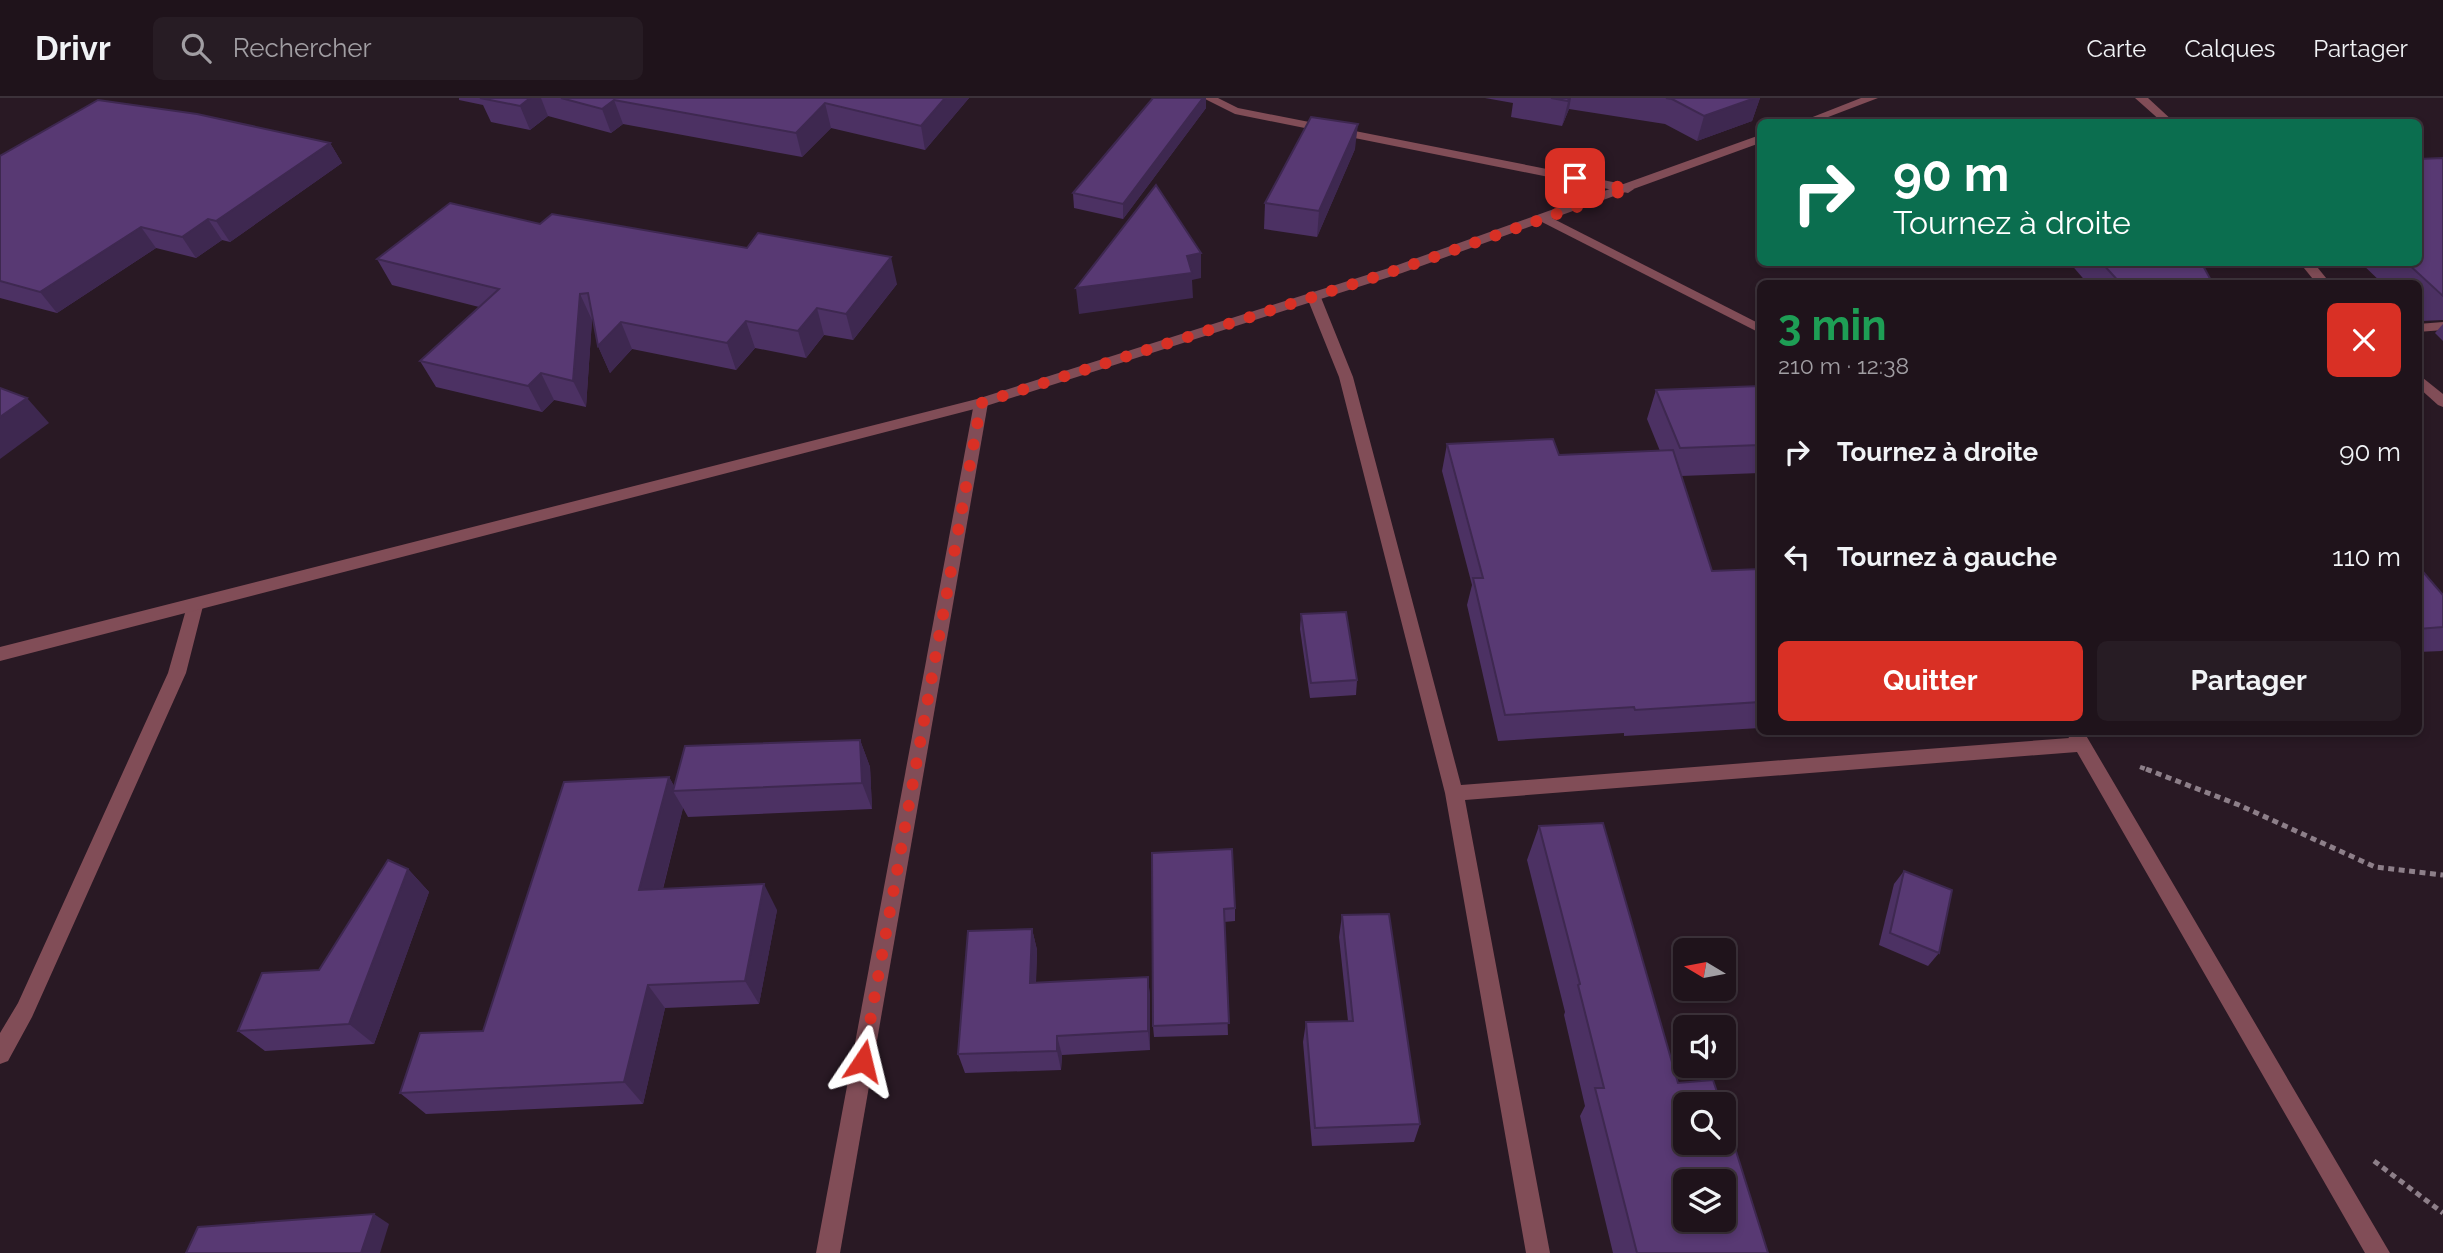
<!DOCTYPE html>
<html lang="fr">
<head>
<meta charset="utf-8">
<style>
  body { margin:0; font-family:Raleway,sans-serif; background:#271c24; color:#f1f3f6; height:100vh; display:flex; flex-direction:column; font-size:26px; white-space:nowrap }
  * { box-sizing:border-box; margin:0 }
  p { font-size:23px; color:#a19ea3 }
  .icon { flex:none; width:38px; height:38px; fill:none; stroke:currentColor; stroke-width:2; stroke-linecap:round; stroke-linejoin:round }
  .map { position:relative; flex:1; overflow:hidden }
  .sheet { position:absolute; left:1757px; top:182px; width:665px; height:455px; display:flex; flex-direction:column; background:#1f131b; border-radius:10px; box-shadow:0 4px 10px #0003,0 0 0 2px #3c323a }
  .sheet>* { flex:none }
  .guide { position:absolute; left:1757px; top:21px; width:665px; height:147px; border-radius:10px; box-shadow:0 4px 10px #0003,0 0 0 2px #3c323a; background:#0b6e4f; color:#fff; overflow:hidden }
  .needle { width:46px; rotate:280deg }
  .controls { position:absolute; left:1673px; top:840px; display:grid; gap:14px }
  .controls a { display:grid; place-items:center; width:63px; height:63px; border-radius:10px; background:#1f131b; box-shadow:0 4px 10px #0003,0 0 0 2px #3c323a; font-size:35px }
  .pin { position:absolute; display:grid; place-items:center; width:60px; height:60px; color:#fff; margin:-30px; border-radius:14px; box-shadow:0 4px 10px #0006 }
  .me { position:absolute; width:77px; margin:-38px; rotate:10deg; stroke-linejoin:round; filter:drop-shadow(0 0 5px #0008) }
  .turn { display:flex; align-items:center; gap:24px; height:147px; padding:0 21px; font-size:32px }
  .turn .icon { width:91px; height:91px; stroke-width:2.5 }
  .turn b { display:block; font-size:49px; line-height:60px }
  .round { display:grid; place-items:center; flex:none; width:74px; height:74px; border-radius:10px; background:#271c24 }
  .head { display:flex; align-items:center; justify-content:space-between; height:119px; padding:0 21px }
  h1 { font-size:42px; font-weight:700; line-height:52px; color:#1e9e55 }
  .action { display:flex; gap:14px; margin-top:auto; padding:14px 21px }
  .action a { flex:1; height:80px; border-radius:10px; background:#d93025; color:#fff; font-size:28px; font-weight:700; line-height:80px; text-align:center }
  .action a+a { background:#271c24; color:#f1f3f6 }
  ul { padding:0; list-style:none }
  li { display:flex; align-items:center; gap:21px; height:105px; padding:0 21px }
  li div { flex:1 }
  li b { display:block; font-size:26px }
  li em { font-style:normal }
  header { display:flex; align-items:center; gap:42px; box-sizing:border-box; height:98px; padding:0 35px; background:#1f131b; border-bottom:2px solid #3c323a }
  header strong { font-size:33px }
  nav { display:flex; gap:38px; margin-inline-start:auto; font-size:24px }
  .search { width:490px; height:63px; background:#271c24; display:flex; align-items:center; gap:18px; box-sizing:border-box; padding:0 24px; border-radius:10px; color:#a19ea3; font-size:26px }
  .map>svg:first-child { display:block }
</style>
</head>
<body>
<header>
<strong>Drivr</strong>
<div class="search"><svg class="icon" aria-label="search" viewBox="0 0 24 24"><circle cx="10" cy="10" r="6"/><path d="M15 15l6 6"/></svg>Rechercher</div>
<nav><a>Carte</a><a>Calques</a><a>Partager</a></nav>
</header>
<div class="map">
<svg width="2443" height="1155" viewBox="0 0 2443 1155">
  <rect width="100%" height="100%" fill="#291924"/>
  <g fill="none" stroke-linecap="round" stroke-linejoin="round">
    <path stroke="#8d7f89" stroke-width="4.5" stroke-dasharray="5 3.5" stroke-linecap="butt" d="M 2140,669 L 2151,673"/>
    <g stroke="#8d7f89" stroke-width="5" stroke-dasharray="6 4.5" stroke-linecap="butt">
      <path d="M 2146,671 L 2239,707 L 2375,769 L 2443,777"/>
      <path d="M 2374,1063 L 2443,1115"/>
    </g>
    <g fill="#814d57" fill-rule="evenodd">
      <path d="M 1203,0 L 1218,0 L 1238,10 L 1628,87 L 1634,91 L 1628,95 L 1235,16 Z"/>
      <path d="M 2135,0 L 2148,0 L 2174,24 L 2162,24 Z"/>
      <path d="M 1544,116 L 1760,226 L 1760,235 L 1540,123 L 1540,117 Z"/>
      <path d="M 2299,164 L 2313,164 L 2331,186 L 2317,186 Z"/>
      <path d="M 1313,193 L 1320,197 L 1353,279 L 1461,687 L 2069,640 L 2066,634 L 2084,634 L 2390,1155 L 2365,1155 L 2077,654 L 1465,702 L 1550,1155 L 1526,1155 L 1445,695 L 1339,279 L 1306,197 Z"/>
      <path d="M 2443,224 L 2443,232 L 2418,234 L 2418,226 Z"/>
      <path d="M 2418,276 L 2443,296 L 2443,309 L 2438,307 L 2418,289 Z"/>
      <path d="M 981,300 L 988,305 L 840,1155 L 816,1155 L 974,305 Z"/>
      <path d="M 195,502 L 203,508 L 186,575 L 32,919 L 8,963 L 0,966 L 0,935 L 18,905 L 168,575 L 187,508 Z"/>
    </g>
    <g fill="#814d57" fill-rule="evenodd">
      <path d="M 1861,0 L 1878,0 L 1815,24 L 1800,24 Z"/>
      <path d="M 1760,37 L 1760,45 L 1402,175 L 986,308 L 0,563 L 0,549 L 977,301 L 1392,169 Z"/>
    </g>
  </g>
  <g fill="#4c3163">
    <path d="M 459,0 L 969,0 L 925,52 L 831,30 L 802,59 L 623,26 L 611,35 L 548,18 L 530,32 L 491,24 L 483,7 L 459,2 Z"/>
    <path d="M 1153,0 L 1206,0 L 1206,10 L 1123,121 L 1074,110 L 1073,95 Z"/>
    <path d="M 1485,0 L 1760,0 L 1752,23 L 1697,43 L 1665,26 L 1569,11 L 1562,28 L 1511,19 L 1513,5 Z"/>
    <path d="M 330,45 L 342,65 L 230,144 L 222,142 L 196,160 L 156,150 L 57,215 L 0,200 L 0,58 Z"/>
    <path d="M 1355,51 L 1317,139 L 1264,131 L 1265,105 Z"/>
    <path d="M 2443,60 L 2443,222 L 2422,223 L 2418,219 L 2418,186 L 2383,186 L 2360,164 L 2418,164 Z"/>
    <path d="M 540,126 L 897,186 L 853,242 L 824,237 L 806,260 L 755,250 L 736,272 L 632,251 L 610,275 L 598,248 L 593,222 L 592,222 L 586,309 L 554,302 L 542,314 L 436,289 L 420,263 L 479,209 L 392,187 L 377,161 Z"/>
    <path d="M 2069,164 L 2201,164 L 2213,186 L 2088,186 Z"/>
    <path d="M 2443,226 L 2443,243 L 2435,235 Z"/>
    <path d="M 1760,288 L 1760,375 L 1681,378 L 1712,473 L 1760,471 L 1760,630 L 1624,638 L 1624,635 L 1498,643 L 1467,507 L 1472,487 L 1442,373 L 1447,346 L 1559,357 L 1660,353 L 1647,321 L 1656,292 Z"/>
    <path d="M 2418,468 L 2443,497 L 2443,552 L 2442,553 L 2418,554 Z"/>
    <path d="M 1301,516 L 1357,582 L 1356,597 L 1310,600 L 1300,531 Z"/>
    <path d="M 1773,634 L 1847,634 L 1846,635 L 1775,638 Z"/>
    <path d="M 860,642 L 870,669 L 872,711 L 688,719 L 683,710 L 663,791 L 777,812 L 759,906 L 665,910 L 643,1006 L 426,1016 L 400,995 L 483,933 L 669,679 L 674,688 Z"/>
    <path d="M 1539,728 L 1678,985 L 1768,1155 L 1613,1155 L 1580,1018 L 1585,1008 L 1564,917 L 1565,914 L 1527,762 Z"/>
    <path d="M 1152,755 L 1235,810 L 1235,823 L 1224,824 L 1228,937 L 1154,939 L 1153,928 Z"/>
    <path d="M 408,771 L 429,794 L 374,946 L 265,953 L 238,933 L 319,872 Z"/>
    <path d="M 1904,773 L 1939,855 L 1928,868 L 1879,847 L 1894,786 Z"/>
    <path d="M 1342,817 L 1420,1026 L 1414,1044 L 1312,1048 L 1303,944 L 1306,924 L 1348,923 L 1339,839 Z"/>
    <path d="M 1032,831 L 1037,852 L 1036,885 L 1148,879 L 1150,899 L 1150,952 L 1062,957 L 1061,972 L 965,975 L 958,956 Z"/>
  </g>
  <g fill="#3e2850">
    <path d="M 530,0 L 541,0 L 548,18 L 530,32 L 520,8 Z"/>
    <path d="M 945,0 L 969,0 L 925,52 L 921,28 Z"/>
    <path d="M 1203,0 L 1206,0 L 1206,10 L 1123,121 L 1123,106 Z"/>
    <path d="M 1569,0 L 1571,0 L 1569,11 L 1562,28 Z"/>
    <path d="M 1735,0 L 1760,0 L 1752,23 L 1697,43 L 1704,18 Z"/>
    <path d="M 614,2 L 623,26 L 611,35 L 602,11 Z"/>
    <path d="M 825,5 L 831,30 L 802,59 L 796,35 Z"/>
    <path d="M 1358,26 L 1355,51 L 1317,139 L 1319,113 Z"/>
    <path d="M 330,45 L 342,65 L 230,144 L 216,123 Z"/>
    <path d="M 208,121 L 222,142 L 196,160 L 182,139 Z"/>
    <path d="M 141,129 L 156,150 L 57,215 L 40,194 Z"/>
    <path d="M 1201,155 L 1201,180 L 1192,182 L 1193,200 L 1079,216 L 1076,190 L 1187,158 Z"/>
    <path d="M 891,159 L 897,186 L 853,242 L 846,216 Z"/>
    <path d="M 580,196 L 592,222 L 586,309 L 573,283 Z"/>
    <path d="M 817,210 L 824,237 L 806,260 L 798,233 Z"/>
    <path d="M 746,223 L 755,250 L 736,272 L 727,245 Z"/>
    <path d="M 621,224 L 632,251 L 610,275 L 598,248 Z"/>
    <path d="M 541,275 L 554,302 L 542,314 L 528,288 Z"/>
    <path d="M 27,300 L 49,325 L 0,361 L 0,319 Z"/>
    <path d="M 860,642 L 870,669 L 872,711 L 862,685 Z"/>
    <path d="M 669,679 L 677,693 L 673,693 L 683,710 L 656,817 L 639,792 Z"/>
    <path d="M 408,771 L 429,794 L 374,946 L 349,926 Z"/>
    <path d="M 764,786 L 777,812 L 759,906 L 745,883 Z"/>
    <path d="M 1032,831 L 1037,852 L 1035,905 L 1030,885 Z"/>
    <path d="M 1148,879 L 1150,899 L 1150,952 L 1148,933 Z"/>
    <path d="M 648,887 L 665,910 L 643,1006 L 624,984 Z"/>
    <path d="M 1057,938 L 1062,957 L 1061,972 L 1057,953 Z"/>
    <path d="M 374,1116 L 389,1126 L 380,1155 L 361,1155 Z"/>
  </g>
  <g fill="#583973" stroke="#3e2850" stroke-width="2" fill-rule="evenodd">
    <path d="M 480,0 L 530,0 L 520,8 Z"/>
    <path d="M 561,0 L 945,0 L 921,28 L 825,5 L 796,35 L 614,2 L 602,11 Z"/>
    <path d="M 1153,0 L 1203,0 L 1123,106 L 1073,95 Z"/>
    <path d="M 1551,0 L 1569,0 L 1568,3 Z"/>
    <path d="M 1666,0 L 1755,0 L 1704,18 L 1672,1 Z"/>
    <path d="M 98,2 L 197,16 L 330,45 L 216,123 L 208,121 L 182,139 L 141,129 L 40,194 L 0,183 L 0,58 Z"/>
    <path d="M 1311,19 L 1358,26 L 1319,113 L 1265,105 Z"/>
    <path d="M 2443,60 L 2443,198 L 2406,164 L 2418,164 L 2418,61 Z"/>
    <path d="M 1156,87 L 1201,155 L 1187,158 L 1192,175 L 1076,190 Z"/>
    <path d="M 450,105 L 540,126 L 552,116 L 747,150 L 758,135 L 891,159 L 846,216 L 817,210 L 798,233 L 746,223 L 727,245 L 621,224 L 598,248 L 588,195 L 580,196 L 573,283 L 541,275 L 528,288 L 420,263 L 499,191 L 377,161 Z"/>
    <path d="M 2101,164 L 2201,164 L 2213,186 L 2121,186 Z"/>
    <path d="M 1760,288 L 1760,347 L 1680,350 L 1656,292 Z"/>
    <path d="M 0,290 L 27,300 L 0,319 Z"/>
    <path d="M 1553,341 L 1559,357 L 1673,352 L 1712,473 L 1760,471 L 1760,604 L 1635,612 L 1634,609 L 1505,617 L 1473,480 L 1483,480 L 1447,346 Z"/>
    <path d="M 2418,468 L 2443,497 L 2443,529 L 2418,531 Z"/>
    <path d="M 1346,514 L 1357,582 L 1311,585 L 1301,516 Z"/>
    <path d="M 860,642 L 862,685 L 673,693 L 685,648 Z"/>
    <path d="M 669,679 L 639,792 L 764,786 L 745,883 L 648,887 L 624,984 L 400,995 L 420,935 L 483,933 L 564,684 Z"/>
    <path d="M 1603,725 L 1678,985 L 1713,982 L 1721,1006 L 1685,1006 L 1685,1045 L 1724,1045 L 1724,1015 L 1768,1155 L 1637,1155 L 1595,990 L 1604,990 L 1578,887 L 1580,886 L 1539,728 ZM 1685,1083 L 1724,1083 L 1724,1122 L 1685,1122 Z"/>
    <path d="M 1232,751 L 1235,810 L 1224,811 L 1229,925 L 1153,928 L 1152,755 Z"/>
    <path d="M 388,762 L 408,771 L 349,926 L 238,933 L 262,875 L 319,872 Z"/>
    <path d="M 1904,773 L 1952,792 L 1939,855 L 1890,835 Z"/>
    <path d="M 1389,816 L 1420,1026 L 1315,1030 L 1306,924 L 1353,923 L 1342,817 Z"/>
    <path d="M 1032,831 L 1030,885 L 1148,879 L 1148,933 L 1057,938 L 1057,953 L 958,956 L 968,833 Z"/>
    <path d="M 374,1116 L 361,1155 L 186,1155 L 198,1129 Z"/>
  </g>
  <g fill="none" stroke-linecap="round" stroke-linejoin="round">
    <path stroke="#d93025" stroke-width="12" stroke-dasharray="0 21.6" d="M 863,963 L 981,305 L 1397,172 L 1628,91 L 1575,80"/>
  </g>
</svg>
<div class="controls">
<a><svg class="needle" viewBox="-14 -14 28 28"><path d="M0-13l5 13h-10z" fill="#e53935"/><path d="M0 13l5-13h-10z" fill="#a19ea3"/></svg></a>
<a><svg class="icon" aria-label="sound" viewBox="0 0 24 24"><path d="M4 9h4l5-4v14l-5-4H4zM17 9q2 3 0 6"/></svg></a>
<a><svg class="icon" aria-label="search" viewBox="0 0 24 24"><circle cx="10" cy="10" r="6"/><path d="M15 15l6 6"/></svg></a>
<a><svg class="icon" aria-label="layers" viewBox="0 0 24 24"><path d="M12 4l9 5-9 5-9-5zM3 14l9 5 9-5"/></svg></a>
</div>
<div class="pin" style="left:1575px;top:80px;background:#d93025"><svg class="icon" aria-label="arrive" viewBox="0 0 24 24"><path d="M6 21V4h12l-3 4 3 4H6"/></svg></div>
<svg class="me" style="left:863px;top:963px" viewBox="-20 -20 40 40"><path d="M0-17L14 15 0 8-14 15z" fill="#d93025" stroke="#fff" stroke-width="4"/></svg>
<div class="guide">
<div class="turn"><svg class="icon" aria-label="right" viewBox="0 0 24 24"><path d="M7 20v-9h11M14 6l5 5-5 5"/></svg><div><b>90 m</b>Tournez à droite</div></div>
</div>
<section class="sheet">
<div class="head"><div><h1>3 min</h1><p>210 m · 12:38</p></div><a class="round" style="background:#d93025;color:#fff"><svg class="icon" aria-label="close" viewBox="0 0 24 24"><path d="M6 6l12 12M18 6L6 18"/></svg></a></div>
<ul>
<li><svg class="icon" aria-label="right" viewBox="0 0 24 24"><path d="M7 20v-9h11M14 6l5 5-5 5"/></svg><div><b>Tournez à droite</b></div><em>90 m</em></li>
<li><svg class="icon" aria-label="left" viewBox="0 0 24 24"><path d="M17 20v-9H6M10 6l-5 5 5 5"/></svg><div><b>Tournez à gauche</b></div><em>110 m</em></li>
</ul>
<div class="action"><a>Quitter</a><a>Partager</a></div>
</section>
</div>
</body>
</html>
